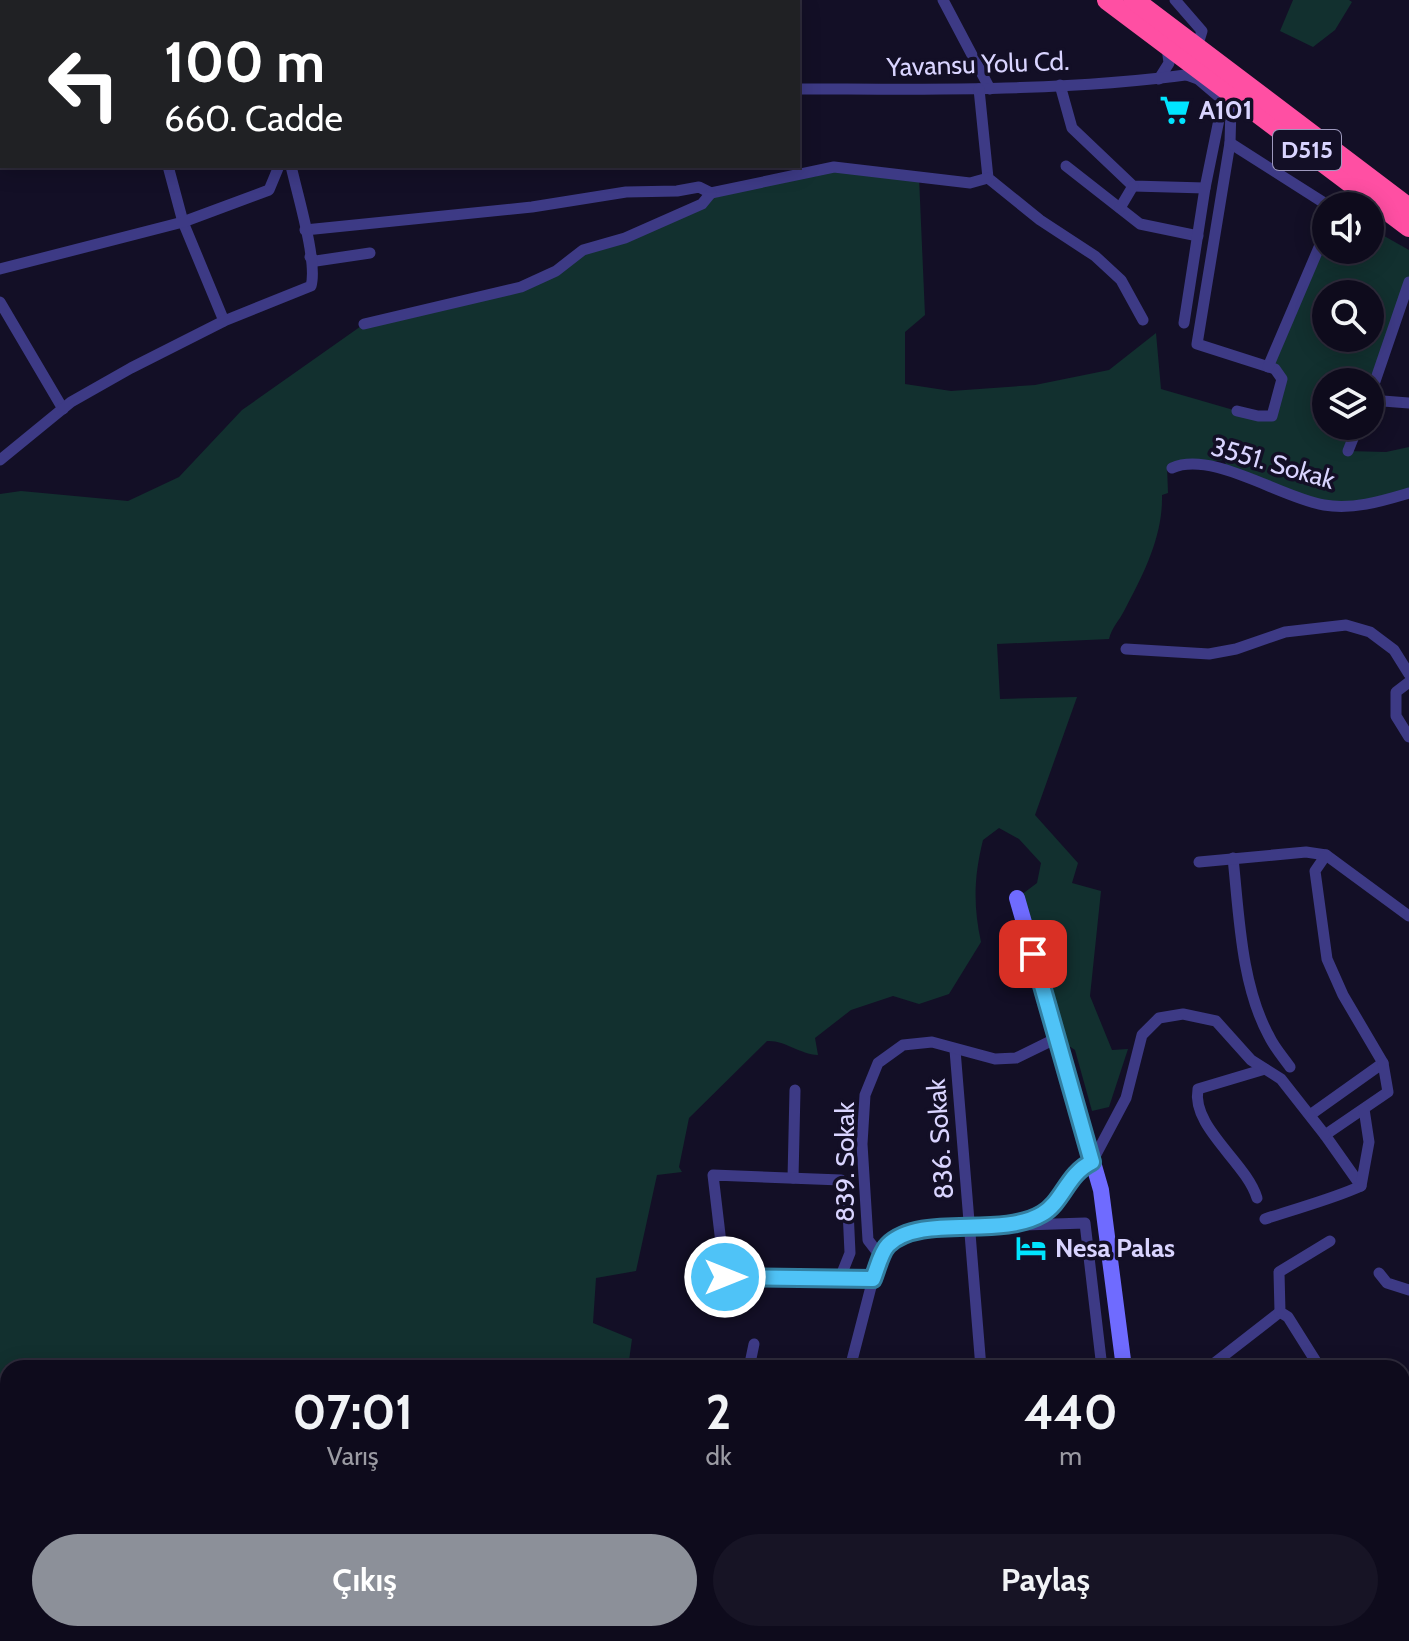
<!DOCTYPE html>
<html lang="tr">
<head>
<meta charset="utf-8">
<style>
  body { margin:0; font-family:Cabin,sans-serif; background:#171425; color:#f1f3f6; height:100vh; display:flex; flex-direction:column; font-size:30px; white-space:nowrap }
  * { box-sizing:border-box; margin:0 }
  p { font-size:26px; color:#9b9ba3 }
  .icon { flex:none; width:44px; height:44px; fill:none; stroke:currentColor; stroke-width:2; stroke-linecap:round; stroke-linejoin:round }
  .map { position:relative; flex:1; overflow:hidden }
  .panel { position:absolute; left:0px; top:1360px; width:1410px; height:282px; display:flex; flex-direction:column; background:#0e0b1c; border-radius:24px 24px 0 0; box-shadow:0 4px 20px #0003,0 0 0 2px #2e2b3b }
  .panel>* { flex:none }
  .guide { position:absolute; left:0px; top:0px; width:800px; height:168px; box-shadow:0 4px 20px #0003,0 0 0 2px #2e2b3b; background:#202124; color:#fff; overflow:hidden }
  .controls { position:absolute; left:1312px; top:192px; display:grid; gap:16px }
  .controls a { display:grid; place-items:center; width:72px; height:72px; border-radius:50%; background:#0e0b1c; box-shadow:0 4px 20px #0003,0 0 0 2px #2e2b3b; font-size:40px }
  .pin { position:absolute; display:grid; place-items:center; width:68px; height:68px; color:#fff; margin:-34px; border-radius:16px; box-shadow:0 4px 12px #0006 }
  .me { position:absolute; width:88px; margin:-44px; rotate:90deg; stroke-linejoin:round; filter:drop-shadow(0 0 6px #0008) }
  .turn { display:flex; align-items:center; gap:28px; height:168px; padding:0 32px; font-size:36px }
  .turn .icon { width:104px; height:104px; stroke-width:2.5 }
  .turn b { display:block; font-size:56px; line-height:68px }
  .eta { display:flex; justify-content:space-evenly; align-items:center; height:136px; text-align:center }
  .eta b { font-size:48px; font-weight:800; line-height:56px }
  .primary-button { display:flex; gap:16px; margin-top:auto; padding:16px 32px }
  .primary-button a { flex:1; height:92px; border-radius:48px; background:#8c9099; color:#fff; font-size:32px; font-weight:800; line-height:92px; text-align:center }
  .primary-button a+a { background:#171425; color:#f1f3f6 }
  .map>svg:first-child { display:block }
</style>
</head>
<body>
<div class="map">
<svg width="1409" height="1641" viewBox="0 0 1409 1641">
  <rect width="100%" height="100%" fill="#130f26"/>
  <g fill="#12302f" fill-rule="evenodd">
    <path d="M 1293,0 L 1349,0 L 1352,2 L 1335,30 L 1313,47 L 1280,31 Z"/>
    <path d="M 812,170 L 919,177 L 925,315 L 905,332 L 905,384 L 951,391 L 1035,385 L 1109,370 L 1156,333 L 1161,389 L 1237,411 L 1272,416 L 1282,379 L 1268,367 L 1326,231 L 1326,250 L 1370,250 L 1370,228 L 1409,250 L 1409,282 L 1370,382 L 1326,382 L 1326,426 L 1358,426 L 1348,451 L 1386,452 L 1409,447 L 1409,493 L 1325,505 L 1229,471 L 1224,460 L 1167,466 L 1168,493 L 1162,495 C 1163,537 1143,575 1124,611 C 1119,621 1112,627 1109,639 L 997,644 L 1000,699 L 1077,697 L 1035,815 L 1078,863 L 1072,883 L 1101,891 L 1090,996 L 1112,1050 L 1128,1049 L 1109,1107 L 1092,1111 L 1075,1050 L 1057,1038 L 1017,898 L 1037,883 L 1041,863 L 1019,839 L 999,828 L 983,840 C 974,876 973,906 981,942 L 949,994 L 919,1004 L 893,996 L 851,1010 L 815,1038 L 818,1055 C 799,1054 785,1040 767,1041 L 689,1118 L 679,1167 L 682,1172 L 657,1175 L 636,1271 L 596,1278 L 593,1323 L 632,1339 L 628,1368 L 8,1368 L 8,1624 L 0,1619 L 0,494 L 21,491 L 128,501 L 179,477 L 242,410 L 364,324 L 521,287 L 583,250 L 702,204 L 711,193 ZM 1326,294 L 1370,294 L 1370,338 L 1326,338 Z"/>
    <path d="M 1402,1536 L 1409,1559 L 1409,1641 L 1316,1641 L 1314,1634 L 1402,1634 Z"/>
    <path d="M 23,1634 L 544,1634 L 544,1641 L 33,1641 Z"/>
    <path d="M 632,1634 L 818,1634 L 818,1641 L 633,1641 Z"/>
  </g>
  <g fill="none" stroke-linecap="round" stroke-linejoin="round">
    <g stroke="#3d3a85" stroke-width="11">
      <path d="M 40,0 L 41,2"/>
      <path d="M 170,0 L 170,2"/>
      <path d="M 389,0 L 389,2"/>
      <path d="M 460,0 L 460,2"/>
      <path d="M 553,0 L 553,2"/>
      <path d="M 650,0 L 650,2"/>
      <path d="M 668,0 L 669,2"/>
      <path d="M 943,0 L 990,89"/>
      <path d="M 1175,0 L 1202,31 L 1197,47"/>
      <path d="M 1187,75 L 1198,79 L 1231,107 L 1230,143 L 1197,344 L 1275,369 L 1282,379 L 1272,416 L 1258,416 L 1237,411"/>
      <path d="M 1159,79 L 1169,63 L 1167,47"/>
      <path d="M 1060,85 L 1072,128 L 1133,186 L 1205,188"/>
      <path d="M 798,89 C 929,89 1062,92 1193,74"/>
      <path d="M 979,89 L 988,178 L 1040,220 L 1095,256 L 1121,280 L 1143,320"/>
      <path d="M 0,99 L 2,98"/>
      <path d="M 1230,143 L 1329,206"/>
      <path d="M 168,166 L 183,222 L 224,321"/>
      <path d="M 1066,166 L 1140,224 L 1198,236"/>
      <path d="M 1120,208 L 1133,186"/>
      <path d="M 305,230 L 532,207 L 626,192 L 677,191 L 699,187 L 711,193 L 834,167 L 970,183 L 988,178"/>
      <path d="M 310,257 L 316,261 L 370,253"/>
      <path d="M 0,269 L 183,222 L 269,190 L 279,166"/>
      <path d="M 0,302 L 63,409"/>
      <path d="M 1184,323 L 1205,188 L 1223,100"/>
      <path d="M 364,324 L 521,287 L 556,271 L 583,250 L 625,238 L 702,204 L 711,193"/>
      <path d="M 1268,367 L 1326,231"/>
      <path d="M 1370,396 L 1409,282"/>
      <path d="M 1370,400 L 1409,403"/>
      <path d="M 1348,451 L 1358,426"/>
      <path d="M 0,460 L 71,402 L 131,368 L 224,321 L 311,286 C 318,262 297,193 291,166"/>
      <path d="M 1172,468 C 1212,450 1281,498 1324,505 C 1353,510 1382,501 1409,493"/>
      <path d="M 1126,649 L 1209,654 L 1236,649 L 1285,632 L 1346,625 L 1370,632 L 1394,650 L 1409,674"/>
      <path d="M 1409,682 L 1396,692 L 1396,716 L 1409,737"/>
      <path d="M 1233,858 C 1239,914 1241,985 1269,1036 C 1274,1047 1283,1057 1290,1067"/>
      <path d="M 1199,862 L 1306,852 L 1326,855 L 1409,916"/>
      <path d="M 955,1050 L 981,1368"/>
      <path d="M 1310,1115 L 1383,1063 L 1343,995 L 1327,959 L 1315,871 L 1326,855"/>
      <path d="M 793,1178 L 795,1090"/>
      <path d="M 1361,1186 L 1325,1135 L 1388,1092 L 1383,1063"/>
      <path d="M 1257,1198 C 1246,1162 1191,1127 1198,1089 L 1265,1069"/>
      <path d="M 1265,1219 C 1297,1208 1330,1200 1361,1186 L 1369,1142 L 1364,1109"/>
      <path d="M 1024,1225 L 1085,1223 L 1102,1368"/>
      <path d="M 882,1258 L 868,1240 L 862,1144 L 865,1095 L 878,1063 L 903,1045 L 932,1042 L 995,1059 L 1016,1058 L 1057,1038"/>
      <path d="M 1379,1273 L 1387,1283 L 1409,1290"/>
      <path d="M 840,1278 L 850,1253 L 847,1188 L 841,1180 L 713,1175 L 725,1277 L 873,1279"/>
      <path d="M 749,1368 L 754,1344"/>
      <path d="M 850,1368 L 873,1279 L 887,1246 L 913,1231 L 1016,1225 L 1045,1213 L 1078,1169 L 1092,1162 L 1126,1098 L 1142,1035 L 1159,1018 L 1183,1014 L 1216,1021 L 1251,1060 L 1281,1079 L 1325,1135"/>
      <path d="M 1208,1368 L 1280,1312"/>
      <path d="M 1320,1368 L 1288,1317 L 1280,1312 L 1279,1272 L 1330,1241"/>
      <path d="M 1402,1525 L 1409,1524"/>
      <path d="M 544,1634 L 544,1641"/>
      <path d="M 605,1634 L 606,1641"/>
      <path d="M 1034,1634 L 1036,1641"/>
      <path d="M 1305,1634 L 1306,1641"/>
    </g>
    <g stroke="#6f6bff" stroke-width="16">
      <path d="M 1017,898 L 1101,1190 L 1124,1368"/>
      <path d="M 1200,1634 L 1204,1641"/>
    </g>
    <g stroke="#ff4fa3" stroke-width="20">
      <path d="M 1107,0 L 1409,227"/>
      <path d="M 1134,0 L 1409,208"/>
    </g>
  </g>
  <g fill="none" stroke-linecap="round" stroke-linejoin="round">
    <g stroke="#337fa1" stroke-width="20">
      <path id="route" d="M 725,1277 L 873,1279 C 877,1269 881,1252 888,1245 C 921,1213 1000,1239 1042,1214 C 1063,1202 1067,1174 1092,1162 L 1033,954"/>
    </g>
    <use href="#route" stroke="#4fc3f7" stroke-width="14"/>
  </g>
  <defs>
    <g id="supermarket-bare" transform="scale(2.4)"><path d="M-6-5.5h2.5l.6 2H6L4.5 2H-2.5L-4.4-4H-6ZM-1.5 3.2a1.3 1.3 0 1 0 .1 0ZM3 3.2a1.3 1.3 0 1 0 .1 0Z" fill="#00e5ff" stroke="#130f26" stroke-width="2.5" paint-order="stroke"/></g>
    <g id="hotel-bare" transform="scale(2.4)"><path d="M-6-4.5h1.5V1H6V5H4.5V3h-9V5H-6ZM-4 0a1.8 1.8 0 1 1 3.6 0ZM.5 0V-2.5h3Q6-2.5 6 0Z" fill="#00e5ff" stroke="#130f26" stroke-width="2.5" paint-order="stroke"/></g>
  </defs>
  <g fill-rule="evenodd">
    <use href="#supermarket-bare" x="1175" y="110"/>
    <use href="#hotel-bare" x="1031" y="1248"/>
  </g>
  <g text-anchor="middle" stroke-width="7" stroke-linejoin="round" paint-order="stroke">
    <rect fill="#130f26" stroke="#9e99be" stroke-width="2" x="1273" y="130" width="68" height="40" rx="6"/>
    <g font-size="24" font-weight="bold" fill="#d9d4ff">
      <text x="1307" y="158">D515</text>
    </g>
    <g font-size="26" fill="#d9d4ff" stroke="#130f26">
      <text transform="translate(978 64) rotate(-2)" y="9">Yavansu Yolu Cd.</text>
      <text transform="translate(1273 463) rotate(16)" y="9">3551. Sokak</text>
      <text transform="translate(940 1139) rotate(-94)" y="9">836. Sokak</text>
      <text transform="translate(845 1162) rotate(-90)" y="9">839. Sokak</text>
    </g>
    <g font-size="26" font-weight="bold" fill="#d9d4ff" stroke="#130f26" text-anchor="start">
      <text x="1199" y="119">A101</text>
      <text x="1055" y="1257">Nesa Palas</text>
    </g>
  </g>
</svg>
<div class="controls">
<a><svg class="icon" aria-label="sound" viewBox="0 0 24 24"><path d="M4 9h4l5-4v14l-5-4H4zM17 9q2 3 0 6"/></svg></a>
<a><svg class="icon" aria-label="search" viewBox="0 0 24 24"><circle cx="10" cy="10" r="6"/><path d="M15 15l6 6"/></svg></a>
<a><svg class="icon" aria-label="layers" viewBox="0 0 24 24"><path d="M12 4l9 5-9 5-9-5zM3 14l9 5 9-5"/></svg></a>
</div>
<div class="pin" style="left:1033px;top:954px;background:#d93025"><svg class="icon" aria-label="arrive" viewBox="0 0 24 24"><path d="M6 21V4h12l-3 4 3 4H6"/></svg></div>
<svg class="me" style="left:725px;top:1277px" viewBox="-20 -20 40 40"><circle r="17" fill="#4fc3f7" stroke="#fff" stroke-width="3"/><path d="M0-11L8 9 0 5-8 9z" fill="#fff"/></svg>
<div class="guide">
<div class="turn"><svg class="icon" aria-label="left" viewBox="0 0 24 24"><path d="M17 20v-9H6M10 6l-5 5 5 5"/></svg><div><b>100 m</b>660. Cadde</div></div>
</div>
<section class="panel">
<div class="eta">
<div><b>07:01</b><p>Varış</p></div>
<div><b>2</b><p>dk</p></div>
<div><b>440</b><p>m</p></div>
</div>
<div class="primary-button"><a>Çıkış</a><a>Paylaş</a></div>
</section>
</div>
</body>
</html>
